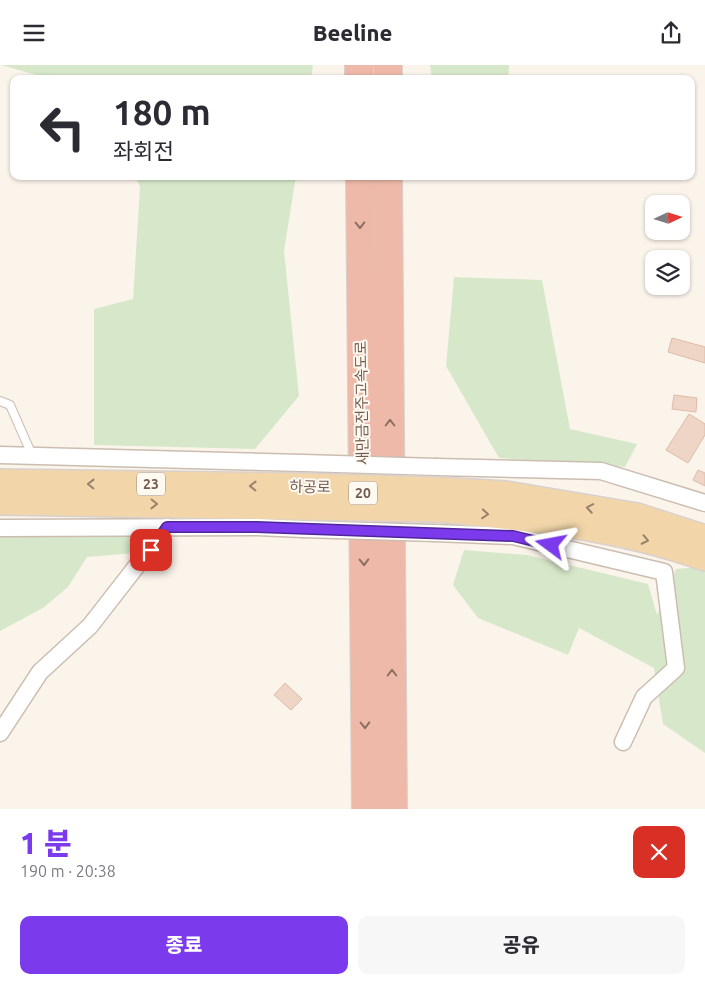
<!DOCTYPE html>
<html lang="ko">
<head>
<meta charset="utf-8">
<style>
  body { margin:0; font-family:Ubuntu,"Noto Sans KR",sans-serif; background:#f7f7f7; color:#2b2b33; height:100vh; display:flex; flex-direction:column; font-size:19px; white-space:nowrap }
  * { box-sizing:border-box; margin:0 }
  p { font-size:16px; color:#7c7c81 }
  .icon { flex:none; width:28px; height:28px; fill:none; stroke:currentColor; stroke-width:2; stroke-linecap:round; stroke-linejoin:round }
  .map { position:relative; height:744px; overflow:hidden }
  .drawer { display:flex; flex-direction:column; background:#fff; flex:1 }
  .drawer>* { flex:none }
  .hud { position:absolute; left:10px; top:10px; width:685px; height:105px; border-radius:10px; box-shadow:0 1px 4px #0004; background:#fff; color:#2b2b33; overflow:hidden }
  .needle { width:32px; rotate:86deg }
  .tools { position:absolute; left:645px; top:130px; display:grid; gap:10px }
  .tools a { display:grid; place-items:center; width:45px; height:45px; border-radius:10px; background:#fff; box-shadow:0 1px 4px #0004; font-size:25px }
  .pin { position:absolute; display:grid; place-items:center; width:42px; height:42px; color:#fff; margin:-21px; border-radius:10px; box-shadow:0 2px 8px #0006 }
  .me { position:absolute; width:55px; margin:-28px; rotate:283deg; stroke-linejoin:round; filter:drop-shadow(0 0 4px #0008) }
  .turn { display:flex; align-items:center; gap:18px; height:105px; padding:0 20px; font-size:22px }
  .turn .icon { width:65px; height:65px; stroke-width:2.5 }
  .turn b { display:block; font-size:35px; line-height:42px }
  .round { display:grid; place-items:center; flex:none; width:52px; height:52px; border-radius:10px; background:#f7f7f7 }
  .headline { display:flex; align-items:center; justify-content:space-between; height:85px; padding:0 20px }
  h1 { font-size:30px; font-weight:800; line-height:38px; color:#7c3aed }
  .action { display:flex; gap:10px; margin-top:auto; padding:10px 20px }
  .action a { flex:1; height:58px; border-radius:10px; background:#7c3aed; color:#fff; font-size:20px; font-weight:800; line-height:58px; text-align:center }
  .action a+a { background:#f7f7f7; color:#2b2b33 }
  header { display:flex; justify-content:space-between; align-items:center; height:65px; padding:0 20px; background:#fff; font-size:22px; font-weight:800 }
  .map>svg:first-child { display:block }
</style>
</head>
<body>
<header><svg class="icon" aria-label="menu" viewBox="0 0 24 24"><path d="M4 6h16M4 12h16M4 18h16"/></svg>Beeline<svg class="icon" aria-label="share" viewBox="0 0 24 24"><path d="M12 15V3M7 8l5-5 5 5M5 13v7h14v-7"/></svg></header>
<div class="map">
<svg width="705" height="744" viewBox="0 0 705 744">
  <rect width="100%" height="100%" fill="#fbf4eb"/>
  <g fill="#d7e8ca">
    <path d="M 1,0 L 313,0 L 311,14 L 51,14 Z"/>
    <path d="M 430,0 L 509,0 L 508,14 L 432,14 Z"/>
    <path d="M 136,111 L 296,111 L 284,186 L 299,331 L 255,384 L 94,380 L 94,244 L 133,234 L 140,122 Z"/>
    <path d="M 454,212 L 542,215 L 570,364 L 637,379 L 625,402 L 499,393 L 446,301 Z"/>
    <path d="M 0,468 L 147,470 L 136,488 L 87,492 L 68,522 L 43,543 L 0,566 Z"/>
    <path d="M 464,485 L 527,490 L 648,519 L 657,550 L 676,504 L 700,502 L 705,504 L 705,688 L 663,659 L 654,603 L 579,563 L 568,590 L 478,553 L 453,520 Z"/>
  </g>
  <g fill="#eed5c5" stroke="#dfbba7">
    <path d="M 672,273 L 705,282 L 705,298 L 668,287 Z"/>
    <path d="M 674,330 L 697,333 L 696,347 L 672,344 Z"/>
    <path d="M 689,349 L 705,359 L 705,370 L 688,398 L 666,385 Z"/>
    <path d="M 698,405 L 705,408 L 705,421 L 693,415 Z"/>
    <path d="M 285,618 L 302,634 L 291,645 L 274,630 Z"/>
  </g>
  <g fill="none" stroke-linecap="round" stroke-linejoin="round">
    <g stroke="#ccbdb1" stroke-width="10">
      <path id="service" d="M 0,336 L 10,340 L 32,390"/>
    </g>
    <g stroke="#ccbdb1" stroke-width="19">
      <g id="minor">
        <path d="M 0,390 L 303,398"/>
        <path d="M 437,402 L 601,406 L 705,438"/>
        <path d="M 0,463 L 257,462 L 303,464"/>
        <path d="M 435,468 L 513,471 L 664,507 L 676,603 L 644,632 L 623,677"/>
        <path d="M 0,668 L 40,607 L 90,561 L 167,462"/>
      </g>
    </g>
    <g stroke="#d8d1ce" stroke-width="28">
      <g id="primary">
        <path d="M 0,417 L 302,421"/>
        <path d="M 437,425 L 506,429 L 637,451 L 705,473"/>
        <path d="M 0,437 L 301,442"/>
        <path d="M 436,444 C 527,453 619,462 705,493"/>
      </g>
    </g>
    <g stroke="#d8d1ce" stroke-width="30">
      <g id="motorway">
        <path d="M 359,0 L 359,14"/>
        <path d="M 388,0 L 388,14"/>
        <path d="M 360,111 L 366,744"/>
        <path d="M 388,111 L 393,744"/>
      </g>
    </g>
    <use href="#service" stroke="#fff" stroke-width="8"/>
    <use href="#minor" stroke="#fff" stroke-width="16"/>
    <use href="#primary" stroke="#f2d6aa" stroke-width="25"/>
    <use href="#motorway" stroke="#eeb9a8" stroke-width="28"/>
    <g stroke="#ccbdb1" stroke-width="19" stroke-linecap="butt">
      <g id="minor-bridge">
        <path d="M 303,398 L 437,402"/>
        <path d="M 303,464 L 435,468"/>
      </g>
    </g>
    <g stroke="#d8d1ce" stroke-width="28" stroke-linecap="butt">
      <g id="primary-bridge">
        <path d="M 302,421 L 437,425"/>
        <path d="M 301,442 L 436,444"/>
      </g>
    </g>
    <use href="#minor-bridge" stroke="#fff" stroke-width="16"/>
    <use href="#primary-bridge" stroke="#f2d6aa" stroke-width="25"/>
  </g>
  <defs><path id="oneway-chevron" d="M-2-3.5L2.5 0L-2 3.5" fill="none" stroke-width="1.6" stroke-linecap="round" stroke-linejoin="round" transform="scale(1.25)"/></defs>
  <g stroke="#8c6f62">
    <use href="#oneway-chevron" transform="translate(360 160) rotate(89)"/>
    <use href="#oneway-chevron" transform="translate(390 358) rotate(-90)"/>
    <use href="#oneway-chevron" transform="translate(364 497) rotate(89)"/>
    <use href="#oneway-chevron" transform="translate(392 608) rotate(-90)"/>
    <use href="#oneway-chevron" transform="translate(365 660) rotate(89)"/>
  </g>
  <g stroke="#9a816b">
    <use href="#oneway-chevron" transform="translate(91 419) rotate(-179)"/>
    <use href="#oneway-chevron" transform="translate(253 421) rotate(-179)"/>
    <use href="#oneway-chevron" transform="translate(154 439) rotate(1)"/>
    <use href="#oneway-chevron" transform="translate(590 443) rotate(-170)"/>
    <use href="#oneway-chevron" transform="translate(485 449) rotate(5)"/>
    <use href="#oneway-chevron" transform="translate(645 475) rotate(12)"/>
  </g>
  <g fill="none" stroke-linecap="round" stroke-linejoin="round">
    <g stroke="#51269a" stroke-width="12">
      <path id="route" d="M 151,485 L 167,462 L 256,462 L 513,471 L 551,480"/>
    </g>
    <use href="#route" stroke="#7c3aed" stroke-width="9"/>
  </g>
  <g text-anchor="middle" stroke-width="4" stroke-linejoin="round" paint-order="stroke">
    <g fill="#fef9f1" stroke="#9d8b80" stroke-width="1">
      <rect x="137" y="407.5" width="28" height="23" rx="4"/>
      <rect x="349" y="416.5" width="28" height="23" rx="4"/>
    </g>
    <g font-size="14" font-weight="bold" fill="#745c50">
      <text x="151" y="424">23</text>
      <text x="363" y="433">20</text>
    </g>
    <g font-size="15" fill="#745c50" stroke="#fef9f1">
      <text transform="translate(362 338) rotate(-91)" y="5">새만금전주고속도로</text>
      <text transform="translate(310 422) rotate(1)" y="5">하공로</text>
    </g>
  </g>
</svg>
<div class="tools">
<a><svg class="needle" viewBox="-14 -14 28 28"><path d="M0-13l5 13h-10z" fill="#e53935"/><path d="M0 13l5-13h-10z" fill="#7c7c81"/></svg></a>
<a><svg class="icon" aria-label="layers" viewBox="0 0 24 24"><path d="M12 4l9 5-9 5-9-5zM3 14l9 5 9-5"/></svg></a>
</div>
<div class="pin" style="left:151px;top:485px;background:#d93025"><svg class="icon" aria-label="arrive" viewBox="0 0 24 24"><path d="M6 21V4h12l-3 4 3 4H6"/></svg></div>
<svg class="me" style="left:551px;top:480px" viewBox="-20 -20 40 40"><path d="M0-17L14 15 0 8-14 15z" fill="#7c3aed" stroke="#fff" stroke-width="4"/></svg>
<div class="hud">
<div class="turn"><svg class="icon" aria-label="left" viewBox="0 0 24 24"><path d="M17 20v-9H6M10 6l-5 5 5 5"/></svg><div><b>180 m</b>좌회전</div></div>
</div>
</div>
<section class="drawer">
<div class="headline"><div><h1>1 분</h1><p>190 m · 20:38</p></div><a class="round" style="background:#d93025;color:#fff"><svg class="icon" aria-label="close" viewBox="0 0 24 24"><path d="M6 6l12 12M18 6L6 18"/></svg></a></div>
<div class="action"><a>종료</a><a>공유</a></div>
</section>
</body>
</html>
